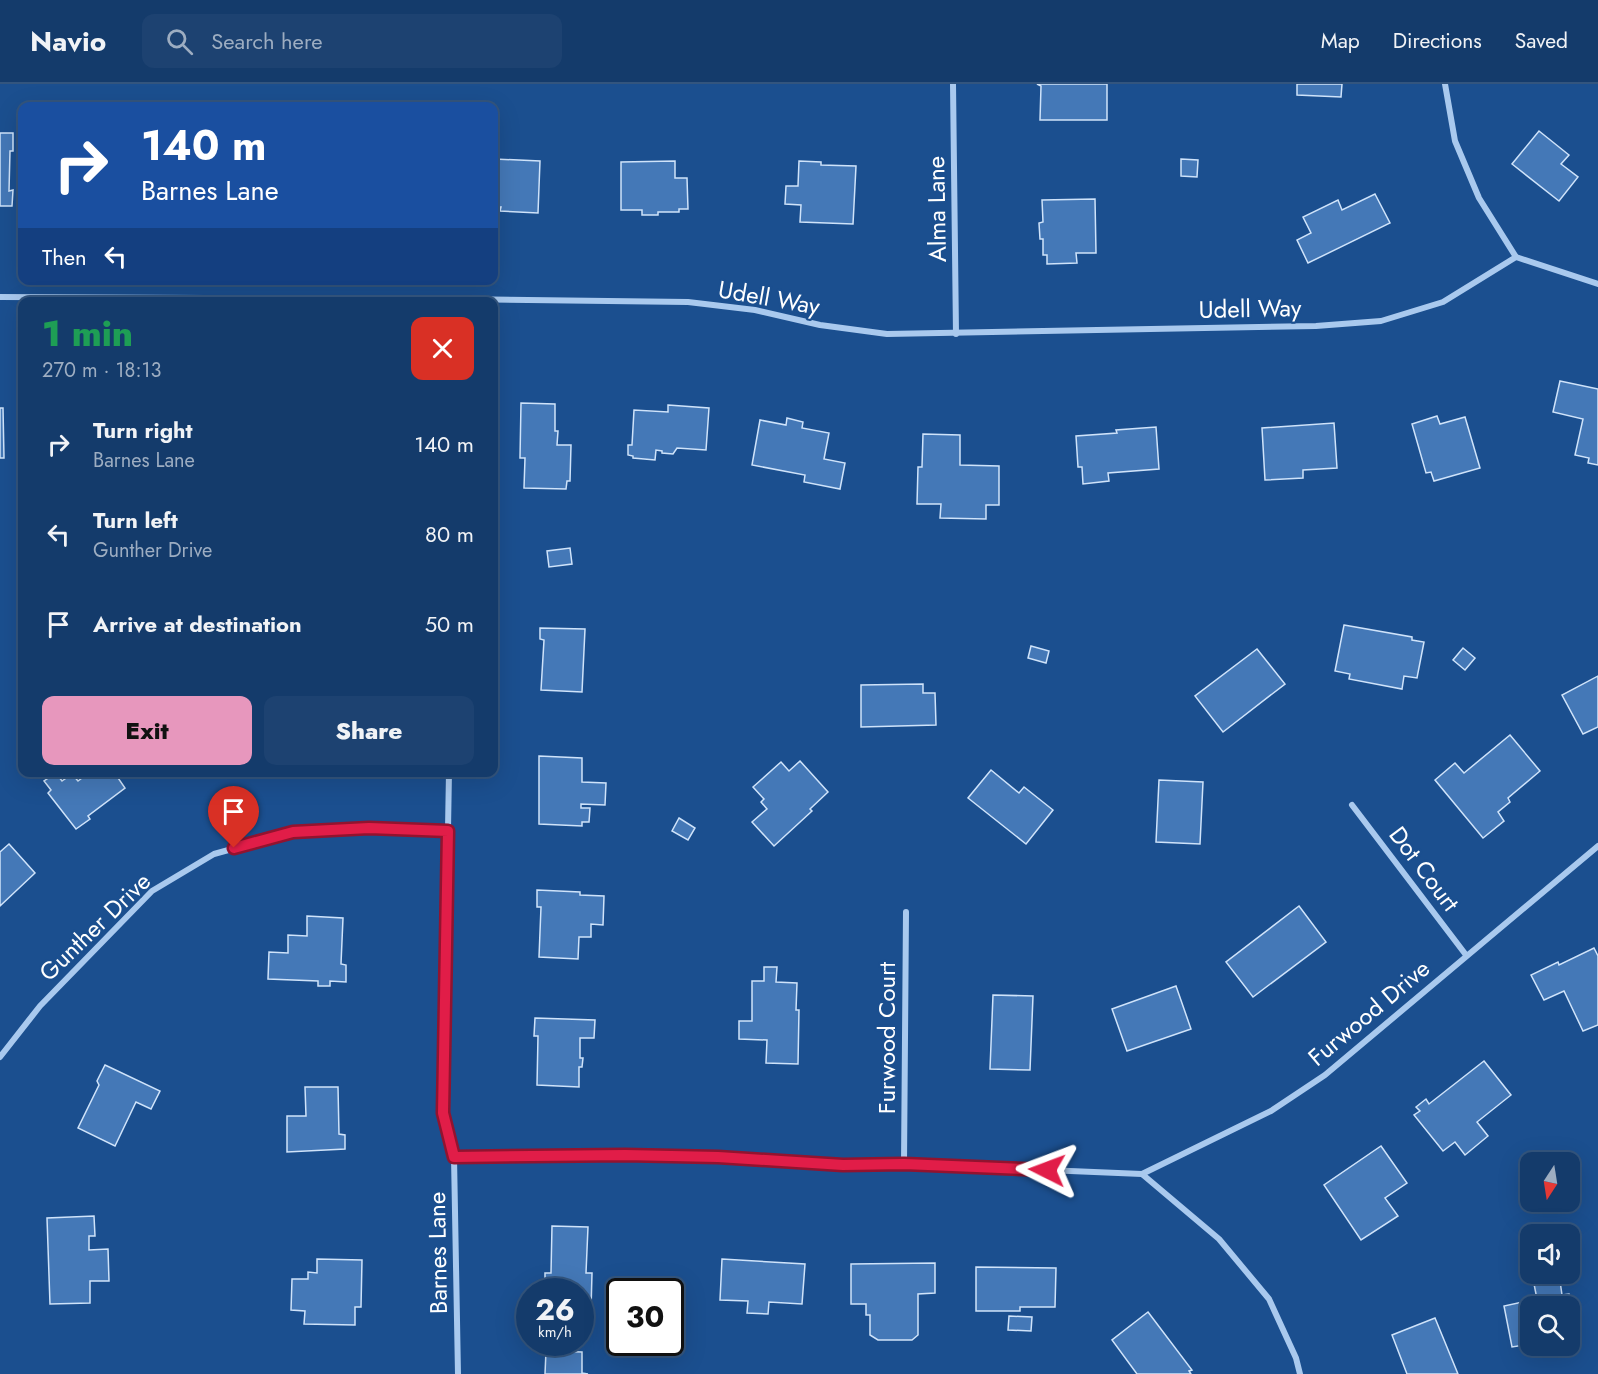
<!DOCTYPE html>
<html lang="en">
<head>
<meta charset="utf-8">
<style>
  body { margin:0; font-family:Jost,sans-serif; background:#1d4271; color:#f1f3f6; height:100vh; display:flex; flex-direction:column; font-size:22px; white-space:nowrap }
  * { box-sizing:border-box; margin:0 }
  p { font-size:20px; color:#9dadc1 }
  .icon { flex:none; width:33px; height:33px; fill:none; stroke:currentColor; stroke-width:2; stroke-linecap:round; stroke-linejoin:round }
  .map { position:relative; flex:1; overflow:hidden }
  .sheet { position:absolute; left:18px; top:213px; width:480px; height:480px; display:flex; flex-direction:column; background:#143b6b; border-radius:12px; box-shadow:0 6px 24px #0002,0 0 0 2px #33557e }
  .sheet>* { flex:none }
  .hud { position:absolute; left:18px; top:18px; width:480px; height:183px; border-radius:12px; box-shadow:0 6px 24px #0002,0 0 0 2px #33557e; background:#1a4fa0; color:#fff; overflow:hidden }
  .needle { width:39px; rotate:192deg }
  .fabs { position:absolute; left:1520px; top:1068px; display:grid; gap:12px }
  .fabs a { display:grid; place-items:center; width:60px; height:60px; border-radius:12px; background:#143b6b; box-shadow:0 6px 24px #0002,0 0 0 2px #33557e; font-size:30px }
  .speed { position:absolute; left:516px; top:1194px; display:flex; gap:12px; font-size:30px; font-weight:700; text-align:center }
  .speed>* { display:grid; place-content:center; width:78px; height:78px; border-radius:50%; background:#143b6b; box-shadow:0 6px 24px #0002,0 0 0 2px #33557e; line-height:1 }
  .speed small { font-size:15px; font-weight:400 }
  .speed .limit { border:3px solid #111; border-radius:9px; background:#fff; color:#111 }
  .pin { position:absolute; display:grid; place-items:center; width:51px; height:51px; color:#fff; margin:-62px -26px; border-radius:50% 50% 50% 0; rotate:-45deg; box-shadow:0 0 6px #0007 }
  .pin .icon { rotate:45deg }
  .me { position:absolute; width:66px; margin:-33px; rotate:273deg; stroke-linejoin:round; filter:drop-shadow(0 0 4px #0008) }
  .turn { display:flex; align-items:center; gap:21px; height:126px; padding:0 24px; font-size:27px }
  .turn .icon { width:78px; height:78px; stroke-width:2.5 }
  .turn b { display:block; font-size:42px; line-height:51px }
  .then { display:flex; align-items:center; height:57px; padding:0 24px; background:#0003; gap:12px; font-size:22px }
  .round { display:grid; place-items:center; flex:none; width:63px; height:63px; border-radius:12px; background:#1d4271 }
  .headline { display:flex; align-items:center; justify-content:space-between; height:102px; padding:0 24px }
  h1 { font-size:36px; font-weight:800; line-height:45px; color:#1e9e55 }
  .button { display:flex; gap:12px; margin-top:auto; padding:12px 24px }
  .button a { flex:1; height:69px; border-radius:12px; background:#e797bd; color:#111; font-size:24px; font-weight:800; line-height:69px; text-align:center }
  .button a+a { background:#1d4271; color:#f1f3f6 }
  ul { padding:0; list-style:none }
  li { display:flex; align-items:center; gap:18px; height:90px; padding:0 24px }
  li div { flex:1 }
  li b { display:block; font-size:22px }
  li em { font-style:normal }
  header { display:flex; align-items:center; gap:36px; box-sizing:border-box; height:84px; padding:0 30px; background:#143b6b; border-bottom:2px solid #33557e }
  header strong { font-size:28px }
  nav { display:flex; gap:33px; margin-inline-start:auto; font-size:21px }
  .search { width:420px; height:54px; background:#1d4271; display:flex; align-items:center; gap:15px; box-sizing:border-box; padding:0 21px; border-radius:12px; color:#9dadc1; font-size:22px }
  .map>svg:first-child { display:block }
</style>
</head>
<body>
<header>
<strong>Navio</strong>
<div class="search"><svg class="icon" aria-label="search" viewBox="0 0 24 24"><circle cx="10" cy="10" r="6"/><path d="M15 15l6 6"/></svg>Search here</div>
<nav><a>Map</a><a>Directions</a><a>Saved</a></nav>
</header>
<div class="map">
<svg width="1598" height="1290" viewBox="0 0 1598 1290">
  <rect width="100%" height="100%" fill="#1b4f8f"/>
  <g fill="#4478b7" stroke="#cfe3fa" stroke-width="1.5">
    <path d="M 1037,0 L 1107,0 L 1107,36 L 1040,36 L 1041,2 Z"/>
    <path d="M 1297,0 L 1342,0 L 1341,13 L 1297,11 Z"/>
    <path d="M 1539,47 L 1569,71 L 1561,80 L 1578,93 L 1559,117 L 1512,80 Z"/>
    <path d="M 0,49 L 13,49 L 13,67 L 10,67 L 9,107 L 13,106 L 12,122 L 0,122 Z"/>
    <path d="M 494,75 L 540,77 L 538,129 L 500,127 L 501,123 L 494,123 Z"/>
    <path d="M 1181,75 L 1198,76 L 1197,93 L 1181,92 Z"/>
    <path d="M 675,77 L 675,94 L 687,94 L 688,125 L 679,125 L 679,128 L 658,128 L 658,131 L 642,131 L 642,126 L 621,126 L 621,78 Z"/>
    <path d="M 799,77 L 821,78 L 821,81 L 856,82 L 853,140 L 800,138 L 801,121 L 785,120 L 786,102 L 798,102 Z"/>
    <path d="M 1375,110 L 1390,139 L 1308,179 L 1297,156 L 1311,149 L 1303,133 L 1338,116 L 1342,126 Z"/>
    <path d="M 1095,115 L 1096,169 L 1076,169 L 1077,179 L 1047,180 L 1047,171 L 1043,171 L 1043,155 L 1040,155 L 1039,139 L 1043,138 L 1042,116 Z"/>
    <path d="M 1560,297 L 1598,305 L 1598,381 L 1588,379 L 1589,374 L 1575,371 L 1583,335 L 1553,328 Z"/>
    <path d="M 521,319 L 555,320 L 555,347 L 558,347 L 557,361 L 571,361 L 570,397 L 567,397 L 566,405 L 524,404 L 525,374 L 520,374 Z"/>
    <path d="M 668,321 L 709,324 L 706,366 L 677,364 L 673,370 L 662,369 L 662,367 L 656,366 L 655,376 L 633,374 L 633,372 L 628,371 L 628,361 L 632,361 L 634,326 L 668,328 Z"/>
    <path d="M 0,324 L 3,324 L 4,374 L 0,374 Z"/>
    <path d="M 1437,332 L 1440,340 L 1465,333 L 1480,384 L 1434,397 L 1431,388 L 1426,389 L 1412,340 Z"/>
    <path d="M 787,334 L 803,338 L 802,344 L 829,349 L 824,375 L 845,379 L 840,405 L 804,398 L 805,391 L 752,381 L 760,336 L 786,341 Z"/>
    <path d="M 1334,339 L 1337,384 L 1303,386 L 1303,394 L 1265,396 L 1262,344 Z"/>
    <path d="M 1156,343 L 1159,385 L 1108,389 L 1109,397 L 1083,400 L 1082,383 L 1078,383 L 1076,352 L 1117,349 L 1116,346 Z"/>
    <path d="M 923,350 L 960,351 L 960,381 L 999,382 L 999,421 L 986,421 L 986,435 L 940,434 L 941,420 L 917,420 L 918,383 L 922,383 Z"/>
    <path d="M 570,464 L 572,480 L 549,483 L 547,467 Z"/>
    <path d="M 1344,541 L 1412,553 L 1412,556 L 1424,558 L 1417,594 L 1404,592 L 1402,605 L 1349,595 L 1350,590 L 1335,587 Z"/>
    <path d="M 540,544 L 585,545 L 582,608 L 541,606 L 544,556 L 540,555 Z"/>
    <path d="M 1031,562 L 1049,567 L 1046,579 L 1028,574 Z"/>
    <path d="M 1463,564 L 1475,574 L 1465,586 L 1453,576 Z"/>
    <path d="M 1257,565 L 1285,600 L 1223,648 L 1195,612 Z"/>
    <path d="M 1598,592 L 1598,643 L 1583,650 L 1562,611 Z"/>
    <path d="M 923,600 L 923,609 L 935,609 L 936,641 L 861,643 L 861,601 Z"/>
    <path d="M 1510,651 L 1540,687 L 1508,714 L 1510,718 L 1498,728 L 1504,737 L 1483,754 L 1435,696 L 1455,679 L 1464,689 Z"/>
    <path d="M 539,672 L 582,674 L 582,698 L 606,699 L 605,721 L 581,720 L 581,724 L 590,724 L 589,738 L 582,738 L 582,742 L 539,740 Z"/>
    <path d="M 800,677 L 828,708 L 810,725 L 812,727 L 774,762 L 752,738 L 767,725 L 761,718 L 764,715 L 753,703 L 781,678 L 789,687 Z"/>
    <path d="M 991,686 L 1019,709 L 1024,703 L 1053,726 L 1026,760 L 968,714 Z"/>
    <path d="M 90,688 L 114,688 L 125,704 L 88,732 L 90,735 L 76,745 L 48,709 L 51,706 L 44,697 L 56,689 L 62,697 L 72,690 L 78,697 Z"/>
    <path d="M 1159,696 L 1203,698 L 1200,760 L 1156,758 Z"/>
    <path d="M 679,734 L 695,744 L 688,756 L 672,747 Z"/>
    <path d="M 9,760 L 35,789 L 0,822 L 0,768 Z"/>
    <path d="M 537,806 L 580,808 L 580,811 L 604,812 L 603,841 L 591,840 L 591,853 L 579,853 L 578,875 L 539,873 L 541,823 L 537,823 Z"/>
    <path d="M 1299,822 L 1326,858 L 1253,913 L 1226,878 Z"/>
    <path d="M 307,832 L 343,834 L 341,880 L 346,881 L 346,898 L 330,897 L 330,902 L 318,902 L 318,897 L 268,895 L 269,868 L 288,869 L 288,851 L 307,852 Z"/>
    <path d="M 1594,864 L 1598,872 L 1598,941 L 1583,947 L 1564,907 L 1544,916 L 1531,891 L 1558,878 L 1559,881 Z"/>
    <path d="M 764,883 L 777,883 L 776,898 L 797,899 L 796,926 L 799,926 L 798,980 L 766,979 L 767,956 L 739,955 L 739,937 L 752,937 L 752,897 L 764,897 Z"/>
    <path d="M 1176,902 L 1191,945 L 1127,967 L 1112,925 Z"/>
    <path d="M 993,911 L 1033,912 L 1030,986 L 990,985 Z"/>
    <path d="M 535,934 L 595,936 L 594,954 L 580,954 L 580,974 L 583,974 L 582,983 L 579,983 L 579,1003 L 537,1001 L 538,952 L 534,952 Z"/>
    <path d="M 1484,977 L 1511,1011 L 1477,1038 L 1488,1052 L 1465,1071 L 1455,1058 L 1443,1067 L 1414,1031 L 1420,1027 L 1416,1023 L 1426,1015 L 1429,1020 Z"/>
    <path d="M 105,981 L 160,1007 L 151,1025 L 136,1018 L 115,1062 L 78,1044 L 99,1001 L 97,997 Z"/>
    <path d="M 305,1003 L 338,1003 L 339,1050 L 345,1051 L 345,1065 L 287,1068 L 287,1032 L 306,1032 Z"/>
    <path d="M 1381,1062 L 1407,1099 L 1385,1114 L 1398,1132 L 1361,1156 L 1324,1101 Z"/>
    <path d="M 94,1132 L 95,1152 L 89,1152 L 89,1166 L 108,1165 L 109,1197 L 90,1197 L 90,1219 L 50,1220 L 47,1134 Z"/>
    <path d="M 552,1142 L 588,1143 L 586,1189 L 592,1189 L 591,1226 L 580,1226 L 580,1208 L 545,1208 L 545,1189 L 551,1189 Z"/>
    <path d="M 317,1175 L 362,1176 L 361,1223 L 355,1223 L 355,1241 L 304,1240 L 305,1227 L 291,1226 L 292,1195 L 308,1195 L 308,1188 L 317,1189 Z"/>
    <path d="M 722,1175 L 805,1180 L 802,1220 L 769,1218 L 768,1230 L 747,1229 L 748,1217 L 720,1216 Z"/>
    <path d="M 935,1179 L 935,1209 L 918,1210 L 918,1251 L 912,1256 L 878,1256 L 870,1251 L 870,1231 L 866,1231 L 866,1220 L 851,1220 L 851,1180 Z"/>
    <path d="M 976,1183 L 1056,1184 L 1055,1223 L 1020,1223 L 1020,1227 L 976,1227 Z"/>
    <path d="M 1532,1190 L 1559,1190 L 1562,1211 L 1569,1210 L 1577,1251 L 1569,1253 L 1569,1222 L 1530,1222 L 1530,1260 L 1512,1263 L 1504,1222 L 1537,1215 Z"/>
    <path d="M 1148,1228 L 1192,1286 L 1189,1287 L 1191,1290 L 1137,1290 L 1112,1256 Z"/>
    <path d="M 1009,1232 L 1032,1233 L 1031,1247 L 1008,1246 Z"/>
    <path d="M 1435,1234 L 1458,1290 L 1407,1290 L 1392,1251 Z"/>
    <path d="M 546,1267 L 582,1268 L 582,1289 L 588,1290 L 545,1290 Z"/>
  </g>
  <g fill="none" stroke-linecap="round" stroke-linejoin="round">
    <g stroke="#a9c9ee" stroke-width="6">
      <path d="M 953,0 L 956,250"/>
      <path d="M 1445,0 L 1455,57 L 1479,114 L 1516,173 L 1598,200"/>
      <path d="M 0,213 L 454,215 L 688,218 L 755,226 L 820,241 L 887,250 L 1316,242 L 1381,237 L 1443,218 L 1516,173"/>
      <path d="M 449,688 L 443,1029 L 454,1073 L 458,1290"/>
      <path d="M 1352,721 L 1466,871"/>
      <path d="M 0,973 L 40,922 L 152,807 L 214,770 L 293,748 L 369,745 L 448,747"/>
      <path d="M 454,1073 L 625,1071 L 718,1073 L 843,1081 L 904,1080 L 1142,1090 L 1219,1155 L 1269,1215 L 1296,1274 L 1300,1290"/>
      <path d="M 904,1080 L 906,828"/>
      <path d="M 1142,1090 L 1271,1027 L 1325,991 L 1598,762"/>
    </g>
  </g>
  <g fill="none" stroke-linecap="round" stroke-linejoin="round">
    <g stroke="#92132f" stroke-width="15">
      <path id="route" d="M 234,764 L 293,748 L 369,744 L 448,747 L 443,1029 L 454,1073 L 625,1071 L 718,1073 L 843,1081 L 904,1080 L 1047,1086"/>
    </g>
    <use href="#route" stroke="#e11d48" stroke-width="10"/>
  </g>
  <g text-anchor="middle" stroke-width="4.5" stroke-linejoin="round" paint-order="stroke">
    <g font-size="24" fill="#fff" stroke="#1b4f8f">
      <text transform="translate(937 125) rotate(-91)" y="8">Alma Lane</text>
      <text transform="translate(769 214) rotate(10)" y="8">Udell Way</text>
      <text transform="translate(1250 225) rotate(-1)" y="8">Udell Way</text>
      <text transform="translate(1424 785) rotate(53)" y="8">Dot Court</text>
      <text transform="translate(95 843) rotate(-44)" y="8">Gunther Drive</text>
      <text transform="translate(1369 929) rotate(-40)" y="8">Furwood Drive</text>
      <text transform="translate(887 954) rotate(-90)" y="8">Furwood Court</text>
      <text transform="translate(438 1169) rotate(-91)" y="8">Barnes Lane</text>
    </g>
  </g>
</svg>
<div class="fabs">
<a><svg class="needle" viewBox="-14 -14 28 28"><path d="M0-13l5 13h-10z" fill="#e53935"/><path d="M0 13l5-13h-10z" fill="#9dadc1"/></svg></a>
<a><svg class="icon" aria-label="sound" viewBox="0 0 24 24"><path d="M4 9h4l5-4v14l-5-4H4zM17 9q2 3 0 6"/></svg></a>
<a><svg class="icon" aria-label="search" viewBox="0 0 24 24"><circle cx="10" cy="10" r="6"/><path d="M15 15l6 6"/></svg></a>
</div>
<div class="speed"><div>26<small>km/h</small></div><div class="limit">30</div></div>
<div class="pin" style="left:234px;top:764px;background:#d93025"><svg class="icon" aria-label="arrive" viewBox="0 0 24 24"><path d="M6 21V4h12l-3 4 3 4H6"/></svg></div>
<svg class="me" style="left:1047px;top:1086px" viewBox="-20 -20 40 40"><path d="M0-17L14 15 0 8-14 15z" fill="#e11d48" stroke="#fff" stroke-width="4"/></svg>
<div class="hud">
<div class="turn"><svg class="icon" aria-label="right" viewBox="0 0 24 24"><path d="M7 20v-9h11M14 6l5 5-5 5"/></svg><div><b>140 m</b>Barnes Lane</div></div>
<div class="then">Then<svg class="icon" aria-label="left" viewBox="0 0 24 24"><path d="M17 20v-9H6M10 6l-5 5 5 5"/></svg></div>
</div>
<section class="sheet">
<div class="headline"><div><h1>1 min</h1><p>270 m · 18:13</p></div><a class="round" style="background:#d93025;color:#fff"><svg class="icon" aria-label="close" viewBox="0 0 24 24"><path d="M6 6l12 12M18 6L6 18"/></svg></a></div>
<ul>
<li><svg class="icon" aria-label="right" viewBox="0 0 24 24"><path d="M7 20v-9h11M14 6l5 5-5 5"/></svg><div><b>Turn right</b><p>Barnes Lane</p></div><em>140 m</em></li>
<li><svg class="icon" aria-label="left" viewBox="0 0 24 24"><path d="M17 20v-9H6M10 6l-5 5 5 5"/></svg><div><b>Turn left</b><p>Gunther Drive</p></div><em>80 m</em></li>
<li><svg class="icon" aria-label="arrive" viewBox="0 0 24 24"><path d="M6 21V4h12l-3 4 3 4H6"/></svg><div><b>Arrive at destination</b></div><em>50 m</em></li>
</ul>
<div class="button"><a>Exit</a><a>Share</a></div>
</section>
</div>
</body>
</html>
